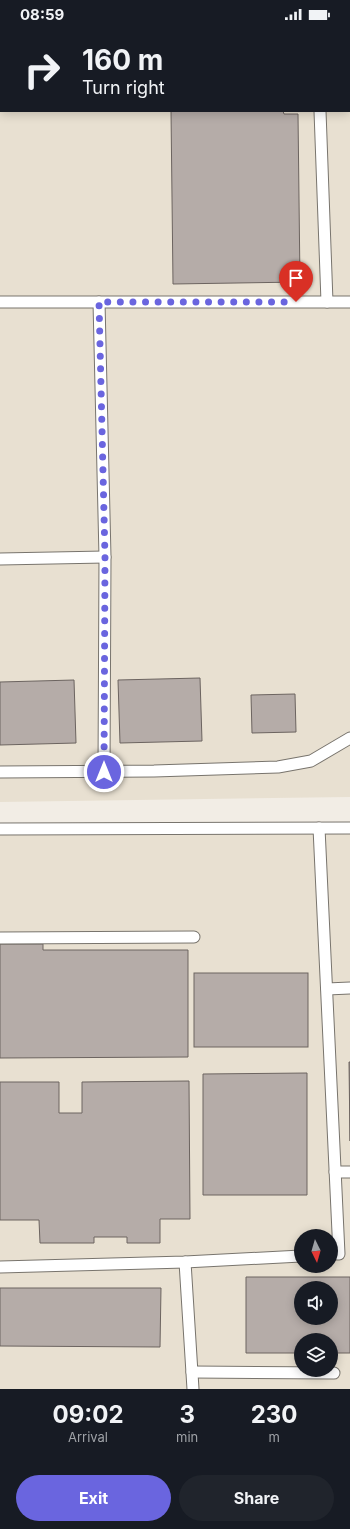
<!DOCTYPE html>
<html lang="en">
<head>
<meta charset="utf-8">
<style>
  body { margin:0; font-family:Inter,sans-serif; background:#20242c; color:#f1f3f6; height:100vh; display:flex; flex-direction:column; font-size:15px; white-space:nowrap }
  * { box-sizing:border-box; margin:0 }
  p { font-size:13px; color:#9ea1a6 }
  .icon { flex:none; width:22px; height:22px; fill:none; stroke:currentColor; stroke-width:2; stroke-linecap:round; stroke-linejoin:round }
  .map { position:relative; height:1361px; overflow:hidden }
  .sheet { display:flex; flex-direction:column; background:#171b24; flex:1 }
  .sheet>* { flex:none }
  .top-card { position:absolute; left:0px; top:0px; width:350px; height:84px; box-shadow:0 2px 10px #0003; background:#171b24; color:#f1f3f6; overflow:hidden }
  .needle { width:26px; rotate:175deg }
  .tools { position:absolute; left:294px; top:1201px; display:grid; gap:8px }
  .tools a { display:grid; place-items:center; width:44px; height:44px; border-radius:50%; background:#171b24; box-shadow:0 2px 10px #0003; font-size:20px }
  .pin { position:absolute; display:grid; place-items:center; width:34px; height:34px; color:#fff; margin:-41px -17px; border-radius:50% 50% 50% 0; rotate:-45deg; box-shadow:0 0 4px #0007 }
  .pin .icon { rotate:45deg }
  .me { position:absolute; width:44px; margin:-22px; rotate:0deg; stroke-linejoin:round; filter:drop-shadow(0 0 3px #0008) }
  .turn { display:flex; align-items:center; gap:14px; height:84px; padding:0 16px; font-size:18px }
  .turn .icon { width:52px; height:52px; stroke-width:2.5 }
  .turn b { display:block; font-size:28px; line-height:34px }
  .eta { display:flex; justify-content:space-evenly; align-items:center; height:68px; text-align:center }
  .eta b { font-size:24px; font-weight:700; line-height:28px }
  .cta { display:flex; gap:8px; margin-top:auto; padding:8px 16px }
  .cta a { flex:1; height:46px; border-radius:24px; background:#6a65df; color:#fff; font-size:16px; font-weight:700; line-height:46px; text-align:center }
  .cta a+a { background:#20242c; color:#f1f3f6 }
  .status { display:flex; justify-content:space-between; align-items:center; height:28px; padding:0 20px; background:#171b24; direction:ltr }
  .status svg { height:11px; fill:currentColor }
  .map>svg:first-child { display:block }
</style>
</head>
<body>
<div class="status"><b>08:59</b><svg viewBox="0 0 49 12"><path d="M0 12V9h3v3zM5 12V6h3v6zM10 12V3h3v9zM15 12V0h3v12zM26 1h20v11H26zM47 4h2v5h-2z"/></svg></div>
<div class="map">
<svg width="350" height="1361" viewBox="0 0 350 1361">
  <rect width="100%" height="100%" fill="#f2ede5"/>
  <g fill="#e8e0d1" fill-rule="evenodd">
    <path d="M 0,0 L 350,0 L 350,769 L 0,774 ZM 1,1 L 349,1 L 349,83 L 1,83 Z"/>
    <path d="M 350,797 L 350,1361 L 0,1361 L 0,800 ZM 301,1208 L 331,1208 L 331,1238 L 301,1238 ZM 301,1260 L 331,1260 L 331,1290 L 301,1290 ZM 301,1312 L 331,1312 L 331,1342 L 301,1342 Z"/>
  </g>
  <g fill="#b5aca8" stroke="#6c6460" fill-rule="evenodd">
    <rect x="170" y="0" width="112" height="1"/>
    <path d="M 171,83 L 283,83 L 284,86 L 298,86 L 300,254 L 173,256 Z"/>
    <path d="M 200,650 L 202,713 L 120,715 L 118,652 Z"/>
    <path d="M 74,652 L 76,715 L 0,717 L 0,654 Z"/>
    <path d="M 295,666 L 296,704 L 252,705 L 251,667 Z"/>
    <path d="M 0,916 L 43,916 L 43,922 L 188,922 L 188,1029 L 0,1030 Z"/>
    <rect x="194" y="945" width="114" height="74"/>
    <path d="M 349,1034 L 350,1034 L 350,1113 Z"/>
    <path d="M 307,1045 L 307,1167 L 203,1167 L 203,1046 Z"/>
    <path d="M 189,1053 L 190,1191 L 160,1191 L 160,1215 L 127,1215 L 127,1209 L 94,1209 L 94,1215 L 40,1215 L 39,1192 L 0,1192 L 0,1054 L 59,1054 L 59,1085 L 82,1085 L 82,1054 Z"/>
    <path d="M 246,1249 L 350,1249 L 350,1325 L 331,1325 L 331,1312 L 301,1312 L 301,1325 L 246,1325 ZM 301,1260 L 331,1260 L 331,1290 L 301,1290 Z"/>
    <path d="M 0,1260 L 161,1260 L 160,1319 L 0,1318 Z"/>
  </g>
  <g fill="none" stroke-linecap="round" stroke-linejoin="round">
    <g stroke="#78746d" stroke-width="13">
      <g id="lane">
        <path d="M 317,0 L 317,1"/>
        <path d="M 320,83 L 327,274"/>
        <path d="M 0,274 L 350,274"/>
        <path d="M 99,274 L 105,529 L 104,744"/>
        <path d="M 0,531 L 105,529"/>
        <path d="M 0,744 L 154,743 L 278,739 L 311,733 L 350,710"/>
        <path d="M 319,800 L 339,1226 L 331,1226"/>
        <path d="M 0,801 L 350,800"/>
        <path d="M 0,910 L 194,909"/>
        <path d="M 327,961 L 350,960"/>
        <path d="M 335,1144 L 350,1144"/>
        <path d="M 185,1234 L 193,1361"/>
        <path d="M 0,1239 L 185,1234 L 301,1228"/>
        <path d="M 192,1344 L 334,1345"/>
      </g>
    </g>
    <use href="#lane" stroke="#fff" stroke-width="11"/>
  </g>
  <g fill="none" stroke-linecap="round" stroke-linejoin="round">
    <path stroke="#6a65df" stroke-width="7" stroke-dasharray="0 12.6" d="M 104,744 L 105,529 L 99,274 L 296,274"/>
  </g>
</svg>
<div class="tools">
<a><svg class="needle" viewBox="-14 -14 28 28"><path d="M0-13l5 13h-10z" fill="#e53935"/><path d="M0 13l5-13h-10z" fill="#9ea1a6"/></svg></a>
<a><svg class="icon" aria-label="sound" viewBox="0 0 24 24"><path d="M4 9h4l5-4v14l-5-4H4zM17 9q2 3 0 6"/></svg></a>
<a><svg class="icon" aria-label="layers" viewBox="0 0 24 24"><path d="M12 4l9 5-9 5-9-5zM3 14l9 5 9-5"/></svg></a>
</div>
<div class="pin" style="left:296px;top:274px;background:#d93025"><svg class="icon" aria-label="arrive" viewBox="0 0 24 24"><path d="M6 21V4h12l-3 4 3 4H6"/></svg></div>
<svg class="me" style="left:104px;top:744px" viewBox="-20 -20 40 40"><circle r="17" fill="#6a65df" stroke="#fff" stroke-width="3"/><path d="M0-11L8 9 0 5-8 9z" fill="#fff"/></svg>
<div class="top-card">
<div class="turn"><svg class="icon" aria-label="right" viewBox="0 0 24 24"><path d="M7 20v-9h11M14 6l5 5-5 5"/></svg><div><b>160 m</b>Turn right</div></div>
</div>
</div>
<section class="sheet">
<div class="eta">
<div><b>09:02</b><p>Arrival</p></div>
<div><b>3</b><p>min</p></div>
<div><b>230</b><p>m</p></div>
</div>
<div class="cta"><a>Exit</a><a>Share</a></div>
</section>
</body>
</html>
